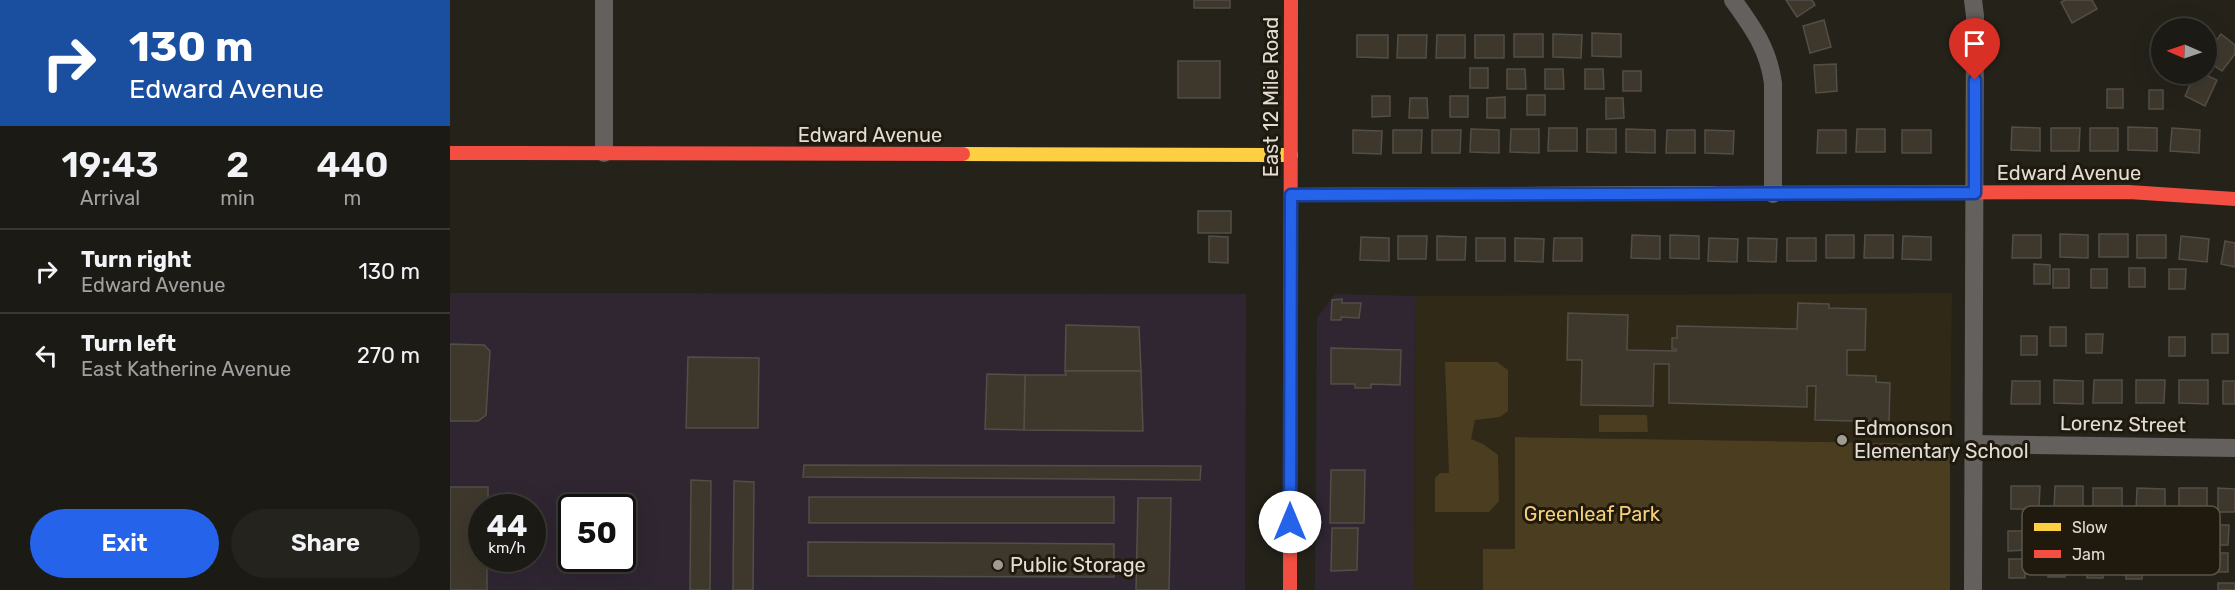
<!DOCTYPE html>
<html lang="en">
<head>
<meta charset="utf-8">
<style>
  body { margin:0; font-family:Rubik,sans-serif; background:#25231d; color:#f1f3f6; height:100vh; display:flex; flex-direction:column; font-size:22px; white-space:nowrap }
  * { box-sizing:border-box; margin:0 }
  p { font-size:20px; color:#a0a1a0 }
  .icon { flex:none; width:33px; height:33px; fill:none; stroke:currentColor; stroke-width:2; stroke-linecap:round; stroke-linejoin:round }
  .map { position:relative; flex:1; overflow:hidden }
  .sheet { display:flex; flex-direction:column; background:#1c1a14; width:450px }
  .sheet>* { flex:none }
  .top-card { background:#1a4fa0; color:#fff; overflow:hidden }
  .needle { width:39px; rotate:272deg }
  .buttons { position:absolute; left:1701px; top:18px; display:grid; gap:12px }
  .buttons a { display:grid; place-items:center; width:66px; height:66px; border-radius:50%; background:#1c1a14; box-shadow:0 6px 24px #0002,0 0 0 2px #3a3834; font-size:30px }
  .speed { position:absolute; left:18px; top:494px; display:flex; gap:12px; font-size:30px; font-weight:700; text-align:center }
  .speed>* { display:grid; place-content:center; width:78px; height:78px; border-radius:50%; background:#1c1a14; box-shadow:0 6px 24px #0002,0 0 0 2px #3a3834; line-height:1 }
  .speed small { font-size:15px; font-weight:400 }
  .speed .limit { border:3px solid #111; border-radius:9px; background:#fff; color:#111 }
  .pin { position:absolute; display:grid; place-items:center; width:51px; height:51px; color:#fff; margin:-62px -26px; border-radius:50% 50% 50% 0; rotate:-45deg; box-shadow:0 0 6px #0007 }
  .pin .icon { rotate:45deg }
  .me { position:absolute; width:66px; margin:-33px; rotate:0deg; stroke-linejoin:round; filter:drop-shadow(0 0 4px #0008) }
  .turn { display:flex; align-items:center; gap:21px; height:126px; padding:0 30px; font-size:27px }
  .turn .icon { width:78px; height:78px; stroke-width:2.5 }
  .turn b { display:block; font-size:42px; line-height:51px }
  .eta { display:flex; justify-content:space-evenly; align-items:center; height:102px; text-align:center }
  .eta b { font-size:36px; font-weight:600; line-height:42px }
  .button { display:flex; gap:12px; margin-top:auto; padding:12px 30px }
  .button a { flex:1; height:69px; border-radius:36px; background:#2563eb; color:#fff; font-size:24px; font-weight:600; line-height:69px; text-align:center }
  .button a+a { background:#25231d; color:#f1f3f6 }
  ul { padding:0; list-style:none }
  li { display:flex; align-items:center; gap:18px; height:84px; padding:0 30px; border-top:2px solid #3a3834 }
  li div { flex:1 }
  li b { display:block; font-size:22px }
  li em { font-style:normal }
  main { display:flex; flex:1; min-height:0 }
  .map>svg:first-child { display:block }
</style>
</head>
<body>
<main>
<section class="sheet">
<div class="top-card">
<div class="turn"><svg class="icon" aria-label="right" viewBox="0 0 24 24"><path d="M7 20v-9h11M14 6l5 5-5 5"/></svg><div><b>130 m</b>Edward Avenue</div></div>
</div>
<div class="eta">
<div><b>19:43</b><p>Arrival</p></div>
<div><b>2</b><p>min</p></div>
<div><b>440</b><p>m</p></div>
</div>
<ul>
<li><svg class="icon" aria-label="right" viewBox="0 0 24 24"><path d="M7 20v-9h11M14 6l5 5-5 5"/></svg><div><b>Turn right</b><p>Edward Avenue</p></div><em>130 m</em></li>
<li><svg class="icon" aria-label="left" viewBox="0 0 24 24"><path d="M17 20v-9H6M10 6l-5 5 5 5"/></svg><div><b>Turn left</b><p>East Katherine Avenue</p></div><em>270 m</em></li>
</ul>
<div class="button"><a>Exit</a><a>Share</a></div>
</section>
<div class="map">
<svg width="1785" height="590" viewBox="0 0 1785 590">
  <rect width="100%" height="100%" fill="#25221a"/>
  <g fill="#2f2632" fill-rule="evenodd">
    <path d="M 0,293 L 796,294 L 795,590 L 0,590 ZM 32,507 L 82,507 L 82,558 L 32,558 ZM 122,507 L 172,507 L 172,558 L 122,558 Z"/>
    <path d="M 885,294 L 965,296 L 964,590 L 865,590 L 867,318 Z"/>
  </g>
  <path fill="#312917" d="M 1502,293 L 1500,444 L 1065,437 L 1065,549 L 1034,549 L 1033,590 L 964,590 L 965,296 Z"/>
  <g fill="#4a3d20">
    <path d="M 995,362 L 1047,362 L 1058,370 L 1058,411 L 1050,417 L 1025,420 L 1021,439 L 1033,444 L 1048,455 L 1049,501 L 1039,512 L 985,512 L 985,478 L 990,473 L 999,473 Z"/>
    <path d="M 1149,415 L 1197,415 L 1198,432 L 1149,432 Z"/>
    <path d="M 1065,437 L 1500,444 L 1500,590 L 1033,590 L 1033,549 L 1065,549 Z"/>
  </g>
  <g fill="#3e382c" stroke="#524e48" stroke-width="1.5">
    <rect x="744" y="0" width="36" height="8"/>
    <path d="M 1336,0 L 1362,0 L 1365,5 L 1347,17 Z"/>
    <path d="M 1615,0 L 1642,0 L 1647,9 L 1622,23 L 1611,2 Z"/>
    <path d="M 1374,20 L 1381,47 L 1360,53 L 1353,26 Z"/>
    <path d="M 1142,33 L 1171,34 L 1171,57 L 1142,56 Z"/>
    <rect x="1064" y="34" width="29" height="23"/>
    <path d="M 1103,34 L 1132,35 L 1131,58 L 1103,57 Z"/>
    <path d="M 1771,34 L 1785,45 L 1785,54 L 1772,71 L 1756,60 L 1756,54 Z"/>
    <path d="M 907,35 L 938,35 L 938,58 L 907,57 Z"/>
    <path d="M 948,35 L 977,35 L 976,58 L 947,58 Z"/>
    <path d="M 987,35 L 1015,35 L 1015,58 L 986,58 Z"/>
    <rect x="1025" y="35" width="29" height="23"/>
    <rect x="728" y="61" width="42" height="37"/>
    <path d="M 1386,64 L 1387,91 L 1366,93 L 1364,65 Z"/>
    <rect x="1020" y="68" width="18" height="20"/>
    <path d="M 1057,69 L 1075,69 L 1076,89 L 1057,89 Z"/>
    <path d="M 1095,69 L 1113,69 L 1114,89 L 1095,89 Z"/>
    <path d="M 1135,69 L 1153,69 L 1154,89 L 1135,89 Z"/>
    <rect x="1173" y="71" width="18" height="20"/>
    <path d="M 1745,74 L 1754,74 L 1767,80 L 1755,106 L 1735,96 Z"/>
    <rect x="1657" y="89" width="16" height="19"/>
    <rect x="1699" y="90" width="14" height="19"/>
    <rect x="1077" y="95" width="18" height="20"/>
    <path d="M 922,96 L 940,96 L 940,116 L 922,117 Z"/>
    <rect x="1000" y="96" width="18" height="21"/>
    <path d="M 1055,97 L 1055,118 L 1037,118 L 1037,98 Z"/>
    <path d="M 960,98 L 977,98 L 978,118 L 959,118 Z"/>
    <path d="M 1156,98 L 1173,98 L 1174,118 L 1156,119 Z"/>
    <path d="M 1562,127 L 1590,128 L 1590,151 L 1561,150 Z"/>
    <path d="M 1678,127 L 1707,128 L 1707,151 L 1678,150 Z"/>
    <path d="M 1099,128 L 1127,128 L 1127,151 L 1098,151 Z"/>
    <path d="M 1601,128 L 1630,128 L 1629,151 L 1601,151 Z"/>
    <rect x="1640" y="128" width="28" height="23"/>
    <path d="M 1722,128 L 1750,130 L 1749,153 L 1720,151 Z"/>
    <path d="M 1021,129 L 1049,130 L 1049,153 L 1020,152 Z"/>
    <path d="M 1061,129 L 1089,129 L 1089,153 L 1060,152 Z"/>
    <path d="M 1137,129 L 1166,129 L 1166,153 L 1137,152 Z"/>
    <path d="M 1176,129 L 1205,130 L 1205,153 L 1176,152 Z"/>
    <path d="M 1407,129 L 1435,129 L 1435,152 L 1406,152 Z"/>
    <path d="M 903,130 L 932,131 L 931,154 L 903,153 Z"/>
    <path d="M 943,130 L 972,130 L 971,153 L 943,153 Z"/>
    <path d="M 982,130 L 1011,130 L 1010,153 L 982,153 Z"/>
    <path d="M 1217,130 L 1245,130 L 1245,153 L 1216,153 Z"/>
    <path d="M 1255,130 L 1284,131 L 1283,154 L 1255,153 Z"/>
    <path d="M 1368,130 L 1396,130 L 1396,153 L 1367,153 Z"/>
    <rect x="1452" y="130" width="29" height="23"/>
    <rect x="748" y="211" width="33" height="22"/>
    <path d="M 1610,234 L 1638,235 L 1638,258 L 1610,257 Z"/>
    <rect x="1649" y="234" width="29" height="23"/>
    <path d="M 1182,235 L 1210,236 L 1210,259 L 1181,258 Z"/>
    <path d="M 1220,235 L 1249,236 L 1249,259 L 1220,258 Z"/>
    <rect x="1376" y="235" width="28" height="23"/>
    <path d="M 1415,235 L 1443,235 L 1443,258 L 1414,258 Z"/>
    <path d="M 1563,235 L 1591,235 L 1591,258 L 1562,258 Z"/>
    <rect x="1687" y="235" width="29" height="23"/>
    <path d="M 759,236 L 778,237 L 778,263 L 759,262 Z"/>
    <path d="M 948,236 L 977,236 L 976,259 L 948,259 Z"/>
    <path d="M 987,236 L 1016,237 L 1015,260 L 987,260 Z"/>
    <path d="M 1453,236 L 1481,237 L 1481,260 L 1452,259 Z"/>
    <path d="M 1731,236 L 1759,239 L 1757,262 L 1729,259 Z"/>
    <path d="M 911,237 L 939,238 L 939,261 L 910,260 Z"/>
    <rect x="1026" y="238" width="29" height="23"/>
    <path d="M 1065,238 L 1094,239 L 1093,262 L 1065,261 Z"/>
    <path d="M 1104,238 L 1132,238 L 1132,261 L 1103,261 Z"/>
    <path d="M 1259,238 L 1288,239 L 1287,262 L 1258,261 Z"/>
    <path d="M 1298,238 L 1327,239 L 1326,262 L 1298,261 Z"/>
    <rect x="1337" y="238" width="29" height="23"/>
    <path d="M 1775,241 L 1785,243 L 1785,267 L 1771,264 Z"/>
    <path d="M 1584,264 L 1600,265 L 1600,284 L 1584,284 Z"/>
    <rect x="1679" y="268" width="16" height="19"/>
    <rect x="1603" y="269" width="16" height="19"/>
    <rect x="1641" y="269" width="16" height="19"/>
    <path d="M 1719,269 L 1736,269 L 1735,289 L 1719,289 Z"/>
    <path d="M 892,299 L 892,303 L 911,303 L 909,318 L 891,317 L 891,320 L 881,320 L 882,300 Z"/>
    <path d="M 1348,303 L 1379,304 L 1379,308 L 1416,309 L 1415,350 L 1397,350 L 1397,375 L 1426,376 L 1426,382 L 1440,383 L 1439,422 L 1365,420 L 1366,386 L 1357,386 L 1357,407 L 1219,403 L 1219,364 L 1204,364 L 1203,406 L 1131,405 L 1132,360 L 1117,360 L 1118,313 L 1178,315 L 1177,350 L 1226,351 L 1226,349 L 1222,349 L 1222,338 L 1227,338 L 1227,326 L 1347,329 Z"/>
    <path d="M 616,325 L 689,327 L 691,371 L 615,371 Z"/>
    <rect x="1600" y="327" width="16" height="19"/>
    <path d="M 1636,334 L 1653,334 L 1652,353 L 1636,353 Z"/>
    <rect x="1762" y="334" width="16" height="19"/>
    <rect x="1571" y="336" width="16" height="19"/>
    <rect x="1719" y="337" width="16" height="19"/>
    <path d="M 0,344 L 34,345 L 40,351 L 36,415 L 28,421 L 0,421 Z"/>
    <path d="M 881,348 L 951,350 L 950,385 L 921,384 L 921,388 L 905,388 L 905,384 L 881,384 Z"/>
    <path d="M 238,357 L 309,358 L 308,428 L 236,428 Z"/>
    <path d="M 615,371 L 691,371 L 693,431 L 574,430 L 575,375 L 616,375 Z"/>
    <path d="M 537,374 L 575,375 L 574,430 L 535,429 Z"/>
    <path d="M 1604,380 L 1633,381 L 1633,404 L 1604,403 Z"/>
    <path d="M 1644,380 L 1672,380 L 1672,403 L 1643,403 Z"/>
    <path d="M 1686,380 L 1715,380 L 1714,403 L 1686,403 Z"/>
    <path d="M 1729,380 L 1758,380 L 1758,404 L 1729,403 Z"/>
    <path d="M 1562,381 L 1590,381 L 1590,404 L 1561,404 Z"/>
    <rect x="1773" y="381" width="12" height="23"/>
    <path d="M 354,465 L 751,466 L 750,480 L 353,477 Z"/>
    <path d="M 881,470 L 915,470 L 914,523 L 880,523 Z"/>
    <path d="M 241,480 L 261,481 L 260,590 L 240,590 Z"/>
    <path d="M 284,481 L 304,482 L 303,590 L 283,590 Z"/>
    <path d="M 1561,486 L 1590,486 L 1589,509 L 1561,509 Z"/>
    <path d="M 1605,486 L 1633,486 L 1633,509 L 1604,509 Z"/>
    <path d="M 0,487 L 38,487 L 38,507 L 32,507 L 32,558 L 37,558 L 37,590 L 0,590 Z"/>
    <rect x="1643" y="488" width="29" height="23"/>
    <path d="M 1687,488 L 1715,489 L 1715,512 L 1686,511 Z"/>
    <rect x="1729" y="488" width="28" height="23"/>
    <path d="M 1768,488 L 1785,489 L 1785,512 L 1768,512 Z"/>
    <rect x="359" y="497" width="305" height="26"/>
    <path d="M 688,498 L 721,498 L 719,590 L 686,590 Z"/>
    <path d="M 1762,525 L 1779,525 L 1778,545 L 1762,545 Z"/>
    <path d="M 882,528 L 908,528 L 907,570 L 881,571 Z"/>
    <path d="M 1558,531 L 1578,531 L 1578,550 L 1558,551 Z"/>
    <path d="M 358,542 L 664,544 L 664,577 L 358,576 Z"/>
    <rect x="1762" y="553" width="16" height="19"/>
    <path d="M 1599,558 L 1615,558 L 1615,577 L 1598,577 Z"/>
    <rect x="1559" y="559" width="16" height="19"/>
    <path d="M 1638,559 L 1653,559 L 1653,578 L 1637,578 Z"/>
    <path d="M 1676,559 L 1692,560 L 1692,579 L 1676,579 Z"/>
    <rect x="1768" y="583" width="17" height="7"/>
  </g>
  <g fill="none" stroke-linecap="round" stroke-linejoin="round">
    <g stroke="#63605e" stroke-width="18">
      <path d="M 1283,0 C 1303,28 1318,48 1323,83 L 1323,194"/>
      <path d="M 1523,0 L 1525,16 L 1523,590"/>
      <path d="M 154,153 L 154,0"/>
      <path d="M 1524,444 L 1785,448"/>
    </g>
    <g stroke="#ffcf43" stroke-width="14">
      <path d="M 513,154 L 841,155"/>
      <path d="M 841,195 L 1267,193"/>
    </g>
    <g stroke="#f24e42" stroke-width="14">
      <path d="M 0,153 L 513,154"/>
      <path d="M 1267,193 L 1679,192 L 1785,199"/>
      <path d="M 840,590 L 841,0"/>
    </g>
  </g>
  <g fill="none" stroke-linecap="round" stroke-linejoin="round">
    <g stroke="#184099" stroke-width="15">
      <path id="route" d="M 840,522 L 841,195 L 1525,193 L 1525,80"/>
    </g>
    <use href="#route" stroke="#2563eb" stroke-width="10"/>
  </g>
  <g fill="#a09c94" stroke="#1f1a0d" stroke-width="2">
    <circle cx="1392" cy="440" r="6"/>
    <circle cx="548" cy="565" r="6"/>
  </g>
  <g text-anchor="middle" stroke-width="6" stroke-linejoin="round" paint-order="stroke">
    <g font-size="20" fill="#e2ded6" stroke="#1f1a0d">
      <text transform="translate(821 97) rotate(-90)" y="7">East 12 Mile Road</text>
      <text x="420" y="142">Edward Avenue</text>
      <text x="1619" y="180">Edward Avenue</text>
      <text transform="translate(1673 424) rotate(1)" y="7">Lorenz Street</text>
    </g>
    <g font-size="20" fill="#e2ded6" stroke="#1f1a0d" text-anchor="start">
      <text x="1404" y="435">Edmonson<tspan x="1404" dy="23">Elementary School</tspan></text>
      <text x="560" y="572">Public Storage</text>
    </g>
    <g font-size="20" fill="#f7cf78" stroke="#1f1a0d">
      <text x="1142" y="521">Greenleaf Park</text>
    </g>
  </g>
  <rect x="1572" y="506" width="198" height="69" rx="9" fill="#1f1a0d" stroke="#5a5549" stroke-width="1.5"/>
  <rect x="1584" y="523" width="27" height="8" fill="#ffcf43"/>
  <rect x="1584" y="550" width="27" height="8" fill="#f24e42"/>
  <g font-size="16" fill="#e2ded6">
    <text x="1622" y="533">Slow</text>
    <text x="1622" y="560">Jam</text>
  </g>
</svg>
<div class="buttons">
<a><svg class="needle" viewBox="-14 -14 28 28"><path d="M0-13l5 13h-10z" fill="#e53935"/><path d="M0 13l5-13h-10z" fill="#a0a1a0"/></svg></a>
</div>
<div class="speed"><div>44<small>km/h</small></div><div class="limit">50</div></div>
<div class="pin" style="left:1525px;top:80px;background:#d93025"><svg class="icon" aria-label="arrive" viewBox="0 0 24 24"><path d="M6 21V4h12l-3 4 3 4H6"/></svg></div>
<svg class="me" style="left:840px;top:522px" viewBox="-20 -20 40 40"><circle r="19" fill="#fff"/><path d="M0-13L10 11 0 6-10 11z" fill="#2563eb"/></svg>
</div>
</main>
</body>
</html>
